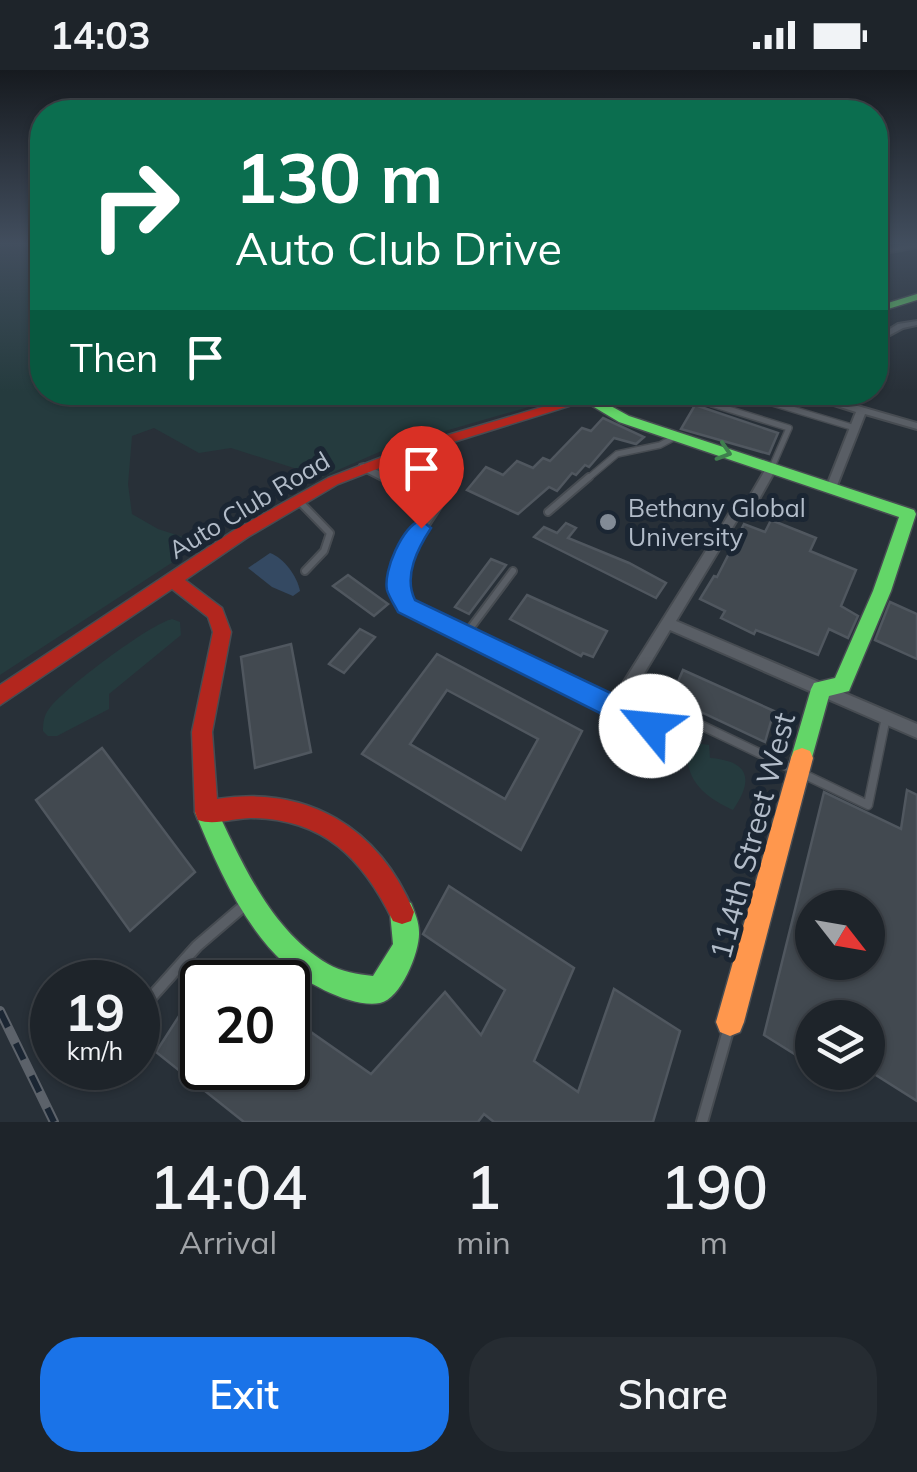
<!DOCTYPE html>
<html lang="en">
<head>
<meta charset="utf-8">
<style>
  body { margin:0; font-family:Mulish,sans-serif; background:#262c32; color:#f1f3f6; height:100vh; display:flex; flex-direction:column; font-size:38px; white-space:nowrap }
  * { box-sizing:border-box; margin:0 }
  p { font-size:32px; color:#a1a4a8 }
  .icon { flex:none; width:55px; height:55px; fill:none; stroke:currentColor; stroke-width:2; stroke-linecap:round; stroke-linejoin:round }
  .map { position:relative; height:1052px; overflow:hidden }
  .side { display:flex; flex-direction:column; background:#1e242a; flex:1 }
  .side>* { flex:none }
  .top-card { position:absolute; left:30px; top:30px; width:858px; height:305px; border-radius:40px; box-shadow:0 2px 8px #0004,0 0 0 2px #3c4147; background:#0b6e4f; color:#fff; overflow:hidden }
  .needle { width:65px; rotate:121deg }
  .controls { position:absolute; left:795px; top:820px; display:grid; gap:20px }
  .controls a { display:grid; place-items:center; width:90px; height:90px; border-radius:50%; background:#1e242a; box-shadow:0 2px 8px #0004,0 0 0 2px #3c4147; font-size:50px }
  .speed { position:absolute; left:30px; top:890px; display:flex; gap:20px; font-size:50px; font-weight:700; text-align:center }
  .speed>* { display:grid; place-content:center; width:130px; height:130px; border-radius:50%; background:#1e242a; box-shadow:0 2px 8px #0004,0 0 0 2px #3c4147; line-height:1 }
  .speed small { font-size:25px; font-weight:400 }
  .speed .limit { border:5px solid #111; border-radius:15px; background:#fff; color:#111 }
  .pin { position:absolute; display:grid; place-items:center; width:85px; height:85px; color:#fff; margin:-102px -42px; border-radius:50% 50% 50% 0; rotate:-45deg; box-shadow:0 0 10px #0007 }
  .pin .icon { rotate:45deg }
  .me { position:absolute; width:110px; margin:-55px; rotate:298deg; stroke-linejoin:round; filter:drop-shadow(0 0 8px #0008) }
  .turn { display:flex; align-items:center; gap:35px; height:210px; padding:0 40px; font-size:45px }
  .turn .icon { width:130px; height:130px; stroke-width:2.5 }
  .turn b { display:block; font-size:70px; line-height:85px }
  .then { display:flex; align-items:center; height:95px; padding:0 40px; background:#0003; gap:20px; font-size:38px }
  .eta { display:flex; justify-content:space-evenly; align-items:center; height:170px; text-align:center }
  .eta b { font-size:60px; font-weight:600; line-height:70px }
  .primary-button { display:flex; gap:20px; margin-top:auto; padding:20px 40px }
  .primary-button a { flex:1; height:115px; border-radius:40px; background:#1a73e8; color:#fff; font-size:40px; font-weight:600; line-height:115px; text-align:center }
  .primary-button a+a { background:#262c32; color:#f1f3f6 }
  .status { display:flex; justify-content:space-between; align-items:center; height:70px; padding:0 50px; background:#1e242a; direction:ltr }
  .status svg { height:28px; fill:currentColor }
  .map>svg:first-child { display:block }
</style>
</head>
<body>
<div class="status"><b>14:03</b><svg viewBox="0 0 49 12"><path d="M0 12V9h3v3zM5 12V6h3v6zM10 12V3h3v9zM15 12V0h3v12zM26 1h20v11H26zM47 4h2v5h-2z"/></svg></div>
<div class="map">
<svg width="917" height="1052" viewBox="0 0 917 1052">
  <rect width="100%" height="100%" fill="#283038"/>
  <g fill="#253b3e">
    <path d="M 0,174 L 42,174 L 42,322 L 577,323 L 393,376 L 322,407 L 231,378 L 199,383 L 154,358 L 132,366 L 128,414 L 132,444 L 158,459 L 202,473 L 0,605 Z"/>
    <path d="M 172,549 L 180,552 L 181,565 L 109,624 L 109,639 L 57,666 L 48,666 L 43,661 C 43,653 44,645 49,639 C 63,619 150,554 172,549 Z"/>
    <path d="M 695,673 L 709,675 L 710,688 C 748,691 755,708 733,740 C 707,728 687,713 687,683 L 696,685 Z"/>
  </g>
  <path fill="#344962" d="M 270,483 C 284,488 297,506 300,521 L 293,526 L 272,517 L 248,498 Z"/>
  <g fill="#424950" stroke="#50575f" stroke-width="2.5" fill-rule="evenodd">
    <path d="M 695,335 L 778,363 L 769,384 L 681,359 Z"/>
    <path d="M 603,348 L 644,367 L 636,374 L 614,368 L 589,397 L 585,395 L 576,405 L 572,403 L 557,421 L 549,417 L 518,444 L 467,420 L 486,397 L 503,405 L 517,391 L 533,398 L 543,388 L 550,391 L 582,358 L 591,361 Z"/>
    <path d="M 771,450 L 816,468 L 810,481 L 856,500 L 841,536 L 858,546 L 848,568 L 829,559 L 818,585 L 756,560 L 754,564 L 721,548 L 725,541 L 700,529 L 714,506 L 717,507 L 744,454 L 765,462 Z"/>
    <path d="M 566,453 L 576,458 L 568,468 L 629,493 L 666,513 L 656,528 L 534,467 L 544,457 L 557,463 Z"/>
    <path d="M 491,489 L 506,495 L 469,544 L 455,537 Z"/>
    <path d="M 348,505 L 388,534 L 374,546 L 333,516 Z"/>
    <path d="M 527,525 L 607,561 L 593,587 L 583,583 L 581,586 L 510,549 Z"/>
    <path d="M 890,532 L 917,544 L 917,589 L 875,570 Z"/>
    <path d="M 360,559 L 375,567 L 344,603 L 329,594 Z"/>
    <path d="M 291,574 L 311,682 L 255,698 L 241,587 Z"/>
    <path d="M 437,584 L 582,661 L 521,780 L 362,684 ZM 447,620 L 538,669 L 505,729 L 410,674 Z"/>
    <path d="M 683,600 L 774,641 L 765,672 L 671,628 Z"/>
    <path d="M 102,678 L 195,802 L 130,861 L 36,730 Z"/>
    <path d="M 907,720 L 917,725 L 917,1031 L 868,1000 L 868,948 L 812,948 L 812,995 L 764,965 L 824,722 L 901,759 ZM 812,838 L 868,838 L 868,892 L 812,892 Z"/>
    <path d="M 449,816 L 574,898 L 534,991 L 578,1022 L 614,919 L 680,961 L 653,1052 L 494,1052 L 484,1044 L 478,1052 L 244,1052 L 156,982 L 213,893 L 241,912 L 202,912 L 202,998 L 288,998 L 288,946 L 371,1004 L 445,922 L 481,965 L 505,920 L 423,864 Z"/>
  </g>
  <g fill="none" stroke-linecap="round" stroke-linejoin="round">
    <g stroke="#474c52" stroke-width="8">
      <g id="lane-far3">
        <path d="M 704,322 L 704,329 L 712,334 L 789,358 L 772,397"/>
        <path d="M 736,322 L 855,358"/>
        <path d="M 586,410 L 617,384 L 660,375 L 675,367"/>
      </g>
    </g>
    <g stroke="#474c52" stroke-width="10">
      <g id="lane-far2">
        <path d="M 298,430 L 330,463 L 324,481 L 305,501"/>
        <path d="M 548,442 L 589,407"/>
        <path d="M 466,564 L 513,501"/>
      </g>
    </g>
    <g stroke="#474c52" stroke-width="11">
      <g id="lane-far1">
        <path d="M 617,637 L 651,656 L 646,677"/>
        <path d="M 651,656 L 667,647 L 688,649 L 868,735 L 886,647"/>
      </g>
    </g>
    <g stroke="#474c52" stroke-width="14">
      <g id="lane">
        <path d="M 138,942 L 197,876 L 246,834"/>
        <path d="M 702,1052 L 729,957"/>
      </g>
    </g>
    <g stroke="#474c52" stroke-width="4">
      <g id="street">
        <path d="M 914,174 L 917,174 L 917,177 L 875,185 L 875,181 Z"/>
        <path d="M 917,251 L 917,255 L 903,258 L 875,273 L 875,268 L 898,254 Z"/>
        <path d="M 793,322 L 809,322 L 917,353 L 917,359 L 865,344 L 836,418 L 835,421 L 827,421 L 826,418 L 856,342 Z"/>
        <path d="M 364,394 L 442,431 L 443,434 C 423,465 398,494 412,533 L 613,629 L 729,444 L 750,426 L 768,395 L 776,395 L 777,397 L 758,431 L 737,450 L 676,551 L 917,654 L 917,668 L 670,560 L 621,642 L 616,643 L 403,540 C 384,497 407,469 431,435 L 360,399 L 360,395 Z"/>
      </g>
    </g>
    <g stroke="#474c52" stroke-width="3">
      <g id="fast">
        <path d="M 917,224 L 917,230 L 875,243 L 875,237 Z"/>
        <path d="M 589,324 L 629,346 L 914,440 L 916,444 L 891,521 L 849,621 L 829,626 L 810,695 L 802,698 L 794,695 L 791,688 L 811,619 L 814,613 L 835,608 L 873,521 L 899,447 L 619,352 L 584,331 L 584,325 Z"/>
        <path d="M 206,731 L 214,734 C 241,791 271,861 328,894 C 342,902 357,904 373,906 L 393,874 L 390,842 L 393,833 L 402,830 L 411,833 C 415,843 419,852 419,862 C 420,881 401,929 380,933 C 351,938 305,913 284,893 C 242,854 216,794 195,742 L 198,734 Z"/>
      </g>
    </g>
    <g stroke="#474c52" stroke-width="3">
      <path id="slow" d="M 802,678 L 810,681 L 813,688 L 744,952 L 740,962 L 730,966 L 720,962 L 716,952 L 791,688 L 794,681 Z"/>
    </g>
    <g stroke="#474c52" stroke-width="3">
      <path id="jam" d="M 593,322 L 614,322 L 421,382 L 338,414 L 248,467 L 185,510 L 222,538 L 231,562 L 212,662 L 217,729 C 307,715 379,757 414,842 L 411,851 L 402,854 L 393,851 C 363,789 324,749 251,748 C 234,748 214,756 198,750 L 195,742 L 192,662 L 213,562 L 208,547 L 172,519 L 0,635 L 0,615 L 236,459 L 328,408 L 411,376 Z"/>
    </g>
    <use href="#lane-far3" stroke="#595e65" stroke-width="5"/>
    <use href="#lane-far2" stroke="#595e65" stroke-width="6"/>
    <use href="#lane-far1" stroke="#595e65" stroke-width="8"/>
    <use href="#lane" stroke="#595e65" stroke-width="10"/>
    <use href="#street" fill="#595e65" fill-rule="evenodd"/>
    <use href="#fast" fill="#63d668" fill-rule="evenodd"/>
    <use href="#slow" fill="#ff974d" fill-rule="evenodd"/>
    <use href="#jam" fill="#b3261e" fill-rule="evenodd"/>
    <g stroke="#5c626a" stroke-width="10">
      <path id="rail" d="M 0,941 L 54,1052"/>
    </g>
    <use href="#rail" stroke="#1b2633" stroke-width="6" stroke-dasharray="18" stroke-linecap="butt"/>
  </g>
  <defs><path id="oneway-chevron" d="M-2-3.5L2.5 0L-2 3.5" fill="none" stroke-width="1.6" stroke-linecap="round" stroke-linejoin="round" transform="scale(2.5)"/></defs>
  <use stroke="#3f7e4e" href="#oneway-chevron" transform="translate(724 382) rotate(18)"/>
  <linearGradient id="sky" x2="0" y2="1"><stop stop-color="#161a1f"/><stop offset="0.54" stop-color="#424e5e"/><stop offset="1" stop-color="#424e5e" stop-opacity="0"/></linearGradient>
  <rect width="917" height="321" fill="url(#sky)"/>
  <path fill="#1a73e8" stroke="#114b97" stroke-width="2.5" d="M 421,450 L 431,458 C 418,478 403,506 415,530 L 661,647 L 665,656 L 661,664 L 651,668 L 642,664 L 398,542 C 395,536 389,527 387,520 C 383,501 402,457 421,450 Z"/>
  <circle fill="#828b96" stroke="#1b2633" stroke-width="4" cx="608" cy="452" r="10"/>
  <g text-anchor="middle" stroke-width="10" stroke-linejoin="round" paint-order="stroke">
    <g font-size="25" fill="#b2bcc9" stroke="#1b2633">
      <text transform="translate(249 435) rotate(-31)" y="9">Auto Club Road</text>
    </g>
    <g font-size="25" fill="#b2bcc9" stroke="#1b2633" text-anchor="start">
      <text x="628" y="447">Bethany Global<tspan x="628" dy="29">University</tspan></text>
    </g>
    <g font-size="30" fill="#b2bcc9" stroke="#1b2633">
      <text transform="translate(753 766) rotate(-75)" y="10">114th Street West</text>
    </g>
  </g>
</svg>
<div class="controls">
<a><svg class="needle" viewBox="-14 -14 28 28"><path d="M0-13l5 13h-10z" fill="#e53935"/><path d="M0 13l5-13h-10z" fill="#a1a4a8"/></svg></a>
<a><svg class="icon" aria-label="layers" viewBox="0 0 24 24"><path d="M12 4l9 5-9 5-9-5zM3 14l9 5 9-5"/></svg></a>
</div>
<div class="speed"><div>19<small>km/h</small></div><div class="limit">20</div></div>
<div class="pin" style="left:421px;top:458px;background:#d93025"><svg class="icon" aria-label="arrive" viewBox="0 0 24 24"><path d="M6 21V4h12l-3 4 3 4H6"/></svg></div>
<svg class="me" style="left:651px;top:656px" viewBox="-20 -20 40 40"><circle r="19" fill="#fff"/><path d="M0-13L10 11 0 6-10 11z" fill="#1a73e8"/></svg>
<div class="top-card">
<div class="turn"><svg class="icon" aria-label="right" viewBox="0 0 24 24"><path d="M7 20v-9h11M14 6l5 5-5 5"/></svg><div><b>130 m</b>Auto Club Drive</div></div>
<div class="then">Then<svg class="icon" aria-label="arrive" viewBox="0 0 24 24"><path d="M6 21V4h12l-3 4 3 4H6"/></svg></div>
</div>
</div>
<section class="side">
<div class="eta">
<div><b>14:04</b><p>Arrival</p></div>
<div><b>1</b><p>min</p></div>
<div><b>190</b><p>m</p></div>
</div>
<div class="primary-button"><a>Exit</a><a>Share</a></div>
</section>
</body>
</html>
